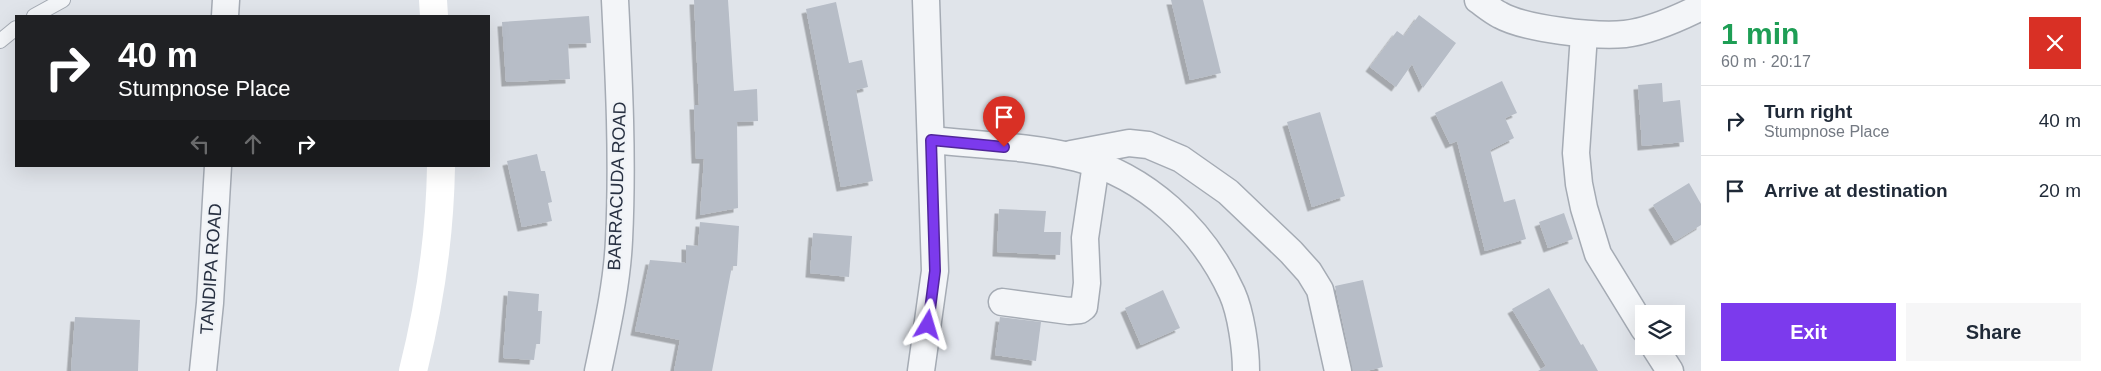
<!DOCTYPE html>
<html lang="en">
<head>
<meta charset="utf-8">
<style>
  body { margin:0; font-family:Arial,sans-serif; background:#f6f6f7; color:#1f2937; height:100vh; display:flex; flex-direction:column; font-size:19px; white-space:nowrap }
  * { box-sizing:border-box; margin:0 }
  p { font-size:16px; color:#747a83 }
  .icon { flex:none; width:28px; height:28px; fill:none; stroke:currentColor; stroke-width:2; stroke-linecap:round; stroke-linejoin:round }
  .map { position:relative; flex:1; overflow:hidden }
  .drawer { display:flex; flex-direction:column; background:#fff; width:400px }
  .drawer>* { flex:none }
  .banner { position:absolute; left:15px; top:15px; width:475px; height:152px; border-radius:0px; box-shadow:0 5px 20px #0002; background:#202124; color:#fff; overflow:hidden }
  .buttons { position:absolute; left:1635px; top:305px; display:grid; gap:10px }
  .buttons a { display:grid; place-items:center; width:50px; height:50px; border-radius:0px; background:#fff; box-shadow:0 5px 20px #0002; font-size:25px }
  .pin { position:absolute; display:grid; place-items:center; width:42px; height:42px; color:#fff; margin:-51px -21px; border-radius:50% 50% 50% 0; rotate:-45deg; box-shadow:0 0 5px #0007 }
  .pin .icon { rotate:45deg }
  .me { position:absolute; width:55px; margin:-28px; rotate:7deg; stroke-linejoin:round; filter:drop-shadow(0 0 4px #0008) }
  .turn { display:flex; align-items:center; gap:18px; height:105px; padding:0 20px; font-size:22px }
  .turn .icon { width:65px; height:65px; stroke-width:2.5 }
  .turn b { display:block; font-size:35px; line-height:42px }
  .lanes { display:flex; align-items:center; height:48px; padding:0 20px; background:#0003; justify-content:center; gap:25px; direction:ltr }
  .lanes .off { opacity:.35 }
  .round { display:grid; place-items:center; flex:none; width:52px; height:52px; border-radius:0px; background:#f6f6f7 }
  .headline { display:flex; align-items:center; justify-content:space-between; height:85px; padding:0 20px }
  h1 { font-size:30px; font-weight:700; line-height:38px; color:#1e9e55 }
  .button { display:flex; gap:10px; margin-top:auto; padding:10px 20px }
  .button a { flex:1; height:58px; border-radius:0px; background:#7c3aed; color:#fff; font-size:20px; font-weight:700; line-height:58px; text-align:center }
  .button a+a { background:#f6f6f7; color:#1f2937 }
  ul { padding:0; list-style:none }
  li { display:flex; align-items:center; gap:15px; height:70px; padding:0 20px; border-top:1px solid #e0e1e3 }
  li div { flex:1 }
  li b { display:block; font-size:19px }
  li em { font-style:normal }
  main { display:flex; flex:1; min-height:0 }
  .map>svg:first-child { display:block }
</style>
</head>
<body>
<main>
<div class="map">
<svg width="1701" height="371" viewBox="0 0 1701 371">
  <defs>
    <filter id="shadow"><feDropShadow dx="-4.5" dy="4.5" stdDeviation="0" flood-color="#0004"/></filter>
  </defs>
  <rect width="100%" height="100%" fill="#e0e4ea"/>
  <g fill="#b7bdc7" filter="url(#shadow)">
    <path d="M 694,0 L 728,0 L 734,91 L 757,89 L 758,121 L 737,122 L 738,208 L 700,215 L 704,159 L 696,159 L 694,105 L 699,105 Z"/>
    <path d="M 1171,0 L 1203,0 L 1221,73 L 1190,80 Z"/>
    <path d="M 836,2 L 849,63 L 862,60 L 868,87 L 856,90 L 873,181 L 841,187 L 806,9 Z"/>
    <path d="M 1419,15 L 1456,43 L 1423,88 L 1412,64 L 1396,87 L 1370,67 L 1397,31 L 1404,36 Z"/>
    <path d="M 589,16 L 591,43 L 568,44 L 570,79 L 506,82 L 502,22 Z"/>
    <path d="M 1502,81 L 1517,113 L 1505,118 L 1514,138 L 1490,150 L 1504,202 L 1515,199 L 1526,239 L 1485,251 L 1457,141 L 1450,144 L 1435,113 Z"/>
    <path d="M 1662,83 L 1663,102 L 1680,100 L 1684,142 L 1642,146 L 1638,85 Z"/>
    <path d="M 1320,112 L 1345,196 L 1312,207 L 1287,122 Z"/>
    <path d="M 537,154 L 541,171 L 545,171 L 552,202 L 548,203 L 552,221 L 522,227 L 507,161 Z"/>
    <path d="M 1689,183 L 1701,204 L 1701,225 L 1675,241 L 1653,205 Z"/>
    <path d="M 999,209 L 1046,211 L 1044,232 L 1061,232 L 1060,255 L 997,252 Z"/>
    <path d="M 1564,213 L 1573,239 L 1548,248 L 1539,222 Z"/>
    <path d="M 700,222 L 739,226 L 737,266 L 732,266 L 712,371 L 674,371 L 680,340 L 635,331 L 650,260 L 686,263 L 686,245 L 698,246 Z"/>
    <path d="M 813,233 L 852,236 L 849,277 L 810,273 Z"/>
    <path d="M 1363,280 L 1383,367 L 1366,371 L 1353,371 L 1335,286 Z"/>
    <path d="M 1549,288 L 1581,345 L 1583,344 L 1598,371 L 1538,371 L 1546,366 L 1512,309 Z"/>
    <path d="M 1163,290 L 1180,328 L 1141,345 L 1125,308 Z"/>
    <path d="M 508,291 L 539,294 L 538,311 L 542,311 L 540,344 L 536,344 L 534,360 L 503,358 Z"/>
    <path d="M 75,317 L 140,320 L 138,371 L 71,371 Z"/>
    <path d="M 1000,317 L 1041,322 L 1036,361 L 995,355 Z"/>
  </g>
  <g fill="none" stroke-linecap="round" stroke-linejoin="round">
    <g stroke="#a5abb4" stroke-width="16">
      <g id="lane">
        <path d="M 34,16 L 63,0"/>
        <path d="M 0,41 L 16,28"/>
      </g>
    </g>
    <g stroke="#a5abb4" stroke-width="29">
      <g id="street">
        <path d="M 1478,0 C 1485,5 1492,11 1500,15 C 1525,29 1596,37 1625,34 C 1650,31 1679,18 1701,7"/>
        <path d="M 225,16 L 226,0"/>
        <path d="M 1584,34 L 1576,153 L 1579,184 L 1584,208 L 1598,254 L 1644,329"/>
        <path d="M 931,140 C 980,145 1030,146 1077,158 C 1146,176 1203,229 1232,293 C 1241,313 1246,349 1246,371"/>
        <path d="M 1071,154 L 1129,143 L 1148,145 L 1181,159 L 1228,192 L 1291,252 L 1309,272 L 1320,290 L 1338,371"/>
        <path d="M 1002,302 L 1069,311 L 1080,310 L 1084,307 L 1087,283 L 1085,238 L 1096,164"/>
        <path d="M 1654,346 L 1670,371"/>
        <path d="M 203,371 L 210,303 L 218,166"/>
        <path d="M 598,371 C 607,328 617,284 619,240 C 623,160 619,80 615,0"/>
        <path d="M 921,371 L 935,271 L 926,0"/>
      </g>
    </g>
    <use href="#lane" stroke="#f3f5f8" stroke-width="14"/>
    <use href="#street" stroke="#f3f5f8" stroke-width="26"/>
    <g stroke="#fff" stroke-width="28">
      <path d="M 433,0 L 434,16"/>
      <path d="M 413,371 C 430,303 440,236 441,166"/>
    </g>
  </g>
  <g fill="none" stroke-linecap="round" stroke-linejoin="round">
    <g stroke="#51269a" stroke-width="12">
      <path id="route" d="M 928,325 L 935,271 L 931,140 L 1004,147"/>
    </g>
    <use href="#route" stroke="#7c3aed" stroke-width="9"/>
  </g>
  <g text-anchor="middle" stroke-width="5" stroke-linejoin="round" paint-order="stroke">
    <g font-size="18" fill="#283142" stroke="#f0f3f7">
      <text transform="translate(617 186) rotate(-88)" y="6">BARRACUDA ROAD</text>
      <text transform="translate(211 269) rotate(-86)" y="6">TANDIPA ROAD</text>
    </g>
  </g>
</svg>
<div class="buttons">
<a><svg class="icon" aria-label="layers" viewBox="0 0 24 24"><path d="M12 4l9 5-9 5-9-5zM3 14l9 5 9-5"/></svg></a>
</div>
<div class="pin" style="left:1004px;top:147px;background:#d93025"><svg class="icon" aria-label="arrive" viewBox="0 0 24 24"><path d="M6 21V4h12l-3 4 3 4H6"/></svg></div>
<svg class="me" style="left:928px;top:325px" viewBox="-20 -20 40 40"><path d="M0-17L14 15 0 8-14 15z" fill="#7c3aed" stroke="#fff" stroke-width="4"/></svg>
<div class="banner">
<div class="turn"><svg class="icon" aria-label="right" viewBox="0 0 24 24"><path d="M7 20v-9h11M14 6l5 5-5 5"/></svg><div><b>40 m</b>Stumpnose Place</div></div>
<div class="lanes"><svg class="icon off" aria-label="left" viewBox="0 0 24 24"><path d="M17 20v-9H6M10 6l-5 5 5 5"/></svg><svg class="icon off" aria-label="ahead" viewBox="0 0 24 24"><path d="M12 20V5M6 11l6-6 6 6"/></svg><svg class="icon" aria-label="right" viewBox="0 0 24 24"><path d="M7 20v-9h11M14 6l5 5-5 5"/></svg></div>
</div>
</div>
<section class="drawer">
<div class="headline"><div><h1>1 min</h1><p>60 m · 20:17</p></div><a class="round" style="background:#d93025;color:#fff"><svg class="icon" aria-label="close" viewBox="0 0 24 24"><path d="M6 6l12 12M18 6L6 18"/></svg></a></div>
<ul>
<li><svg class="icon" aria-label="right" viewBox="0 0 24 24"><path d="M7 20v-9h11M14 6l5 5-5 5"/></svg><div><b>Turn right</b><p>Stumpnose Place</p></div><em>40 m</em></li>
<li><svg class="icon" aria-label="arrive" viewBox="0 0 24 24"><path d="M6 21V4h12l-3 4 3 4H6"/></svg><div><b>Arrive at destination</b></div><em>20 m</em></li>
</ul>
<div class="button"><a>Exit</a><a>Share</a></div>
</section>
</main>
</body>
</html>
